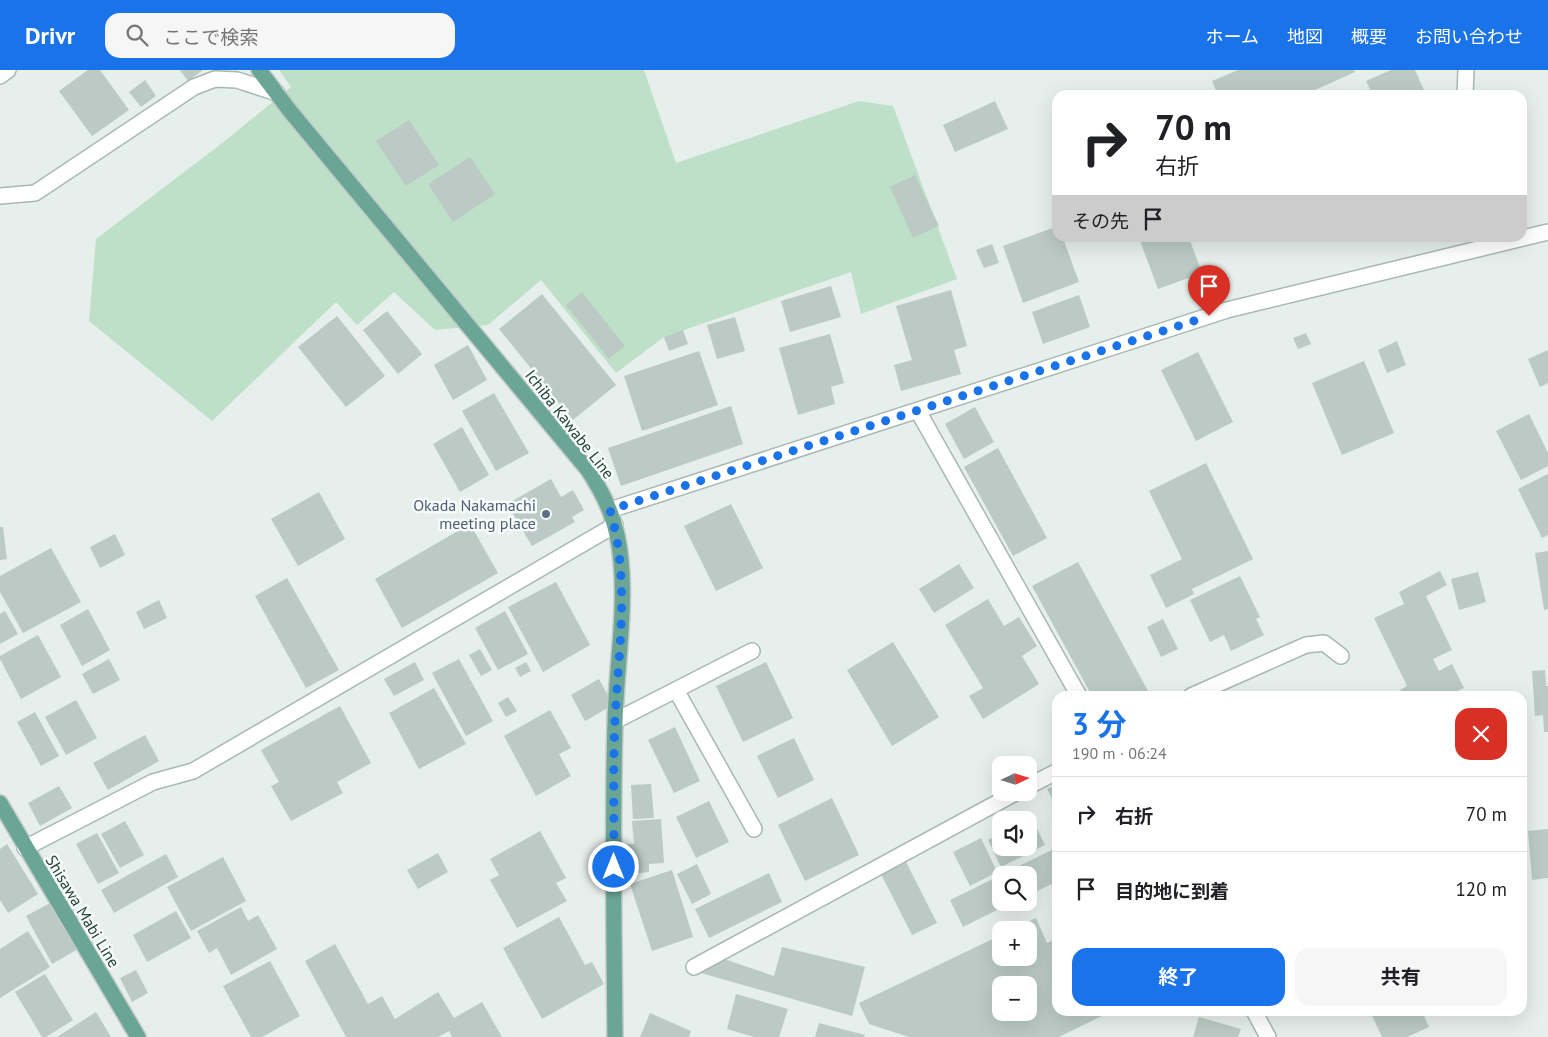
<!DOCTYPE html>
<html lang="ja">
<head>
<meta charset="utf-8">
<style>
  body { margin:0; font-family:"PT Sans","Noto Sans JP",sans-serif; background:#f6f6f6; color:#202124; height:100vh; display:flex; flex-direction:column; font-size:19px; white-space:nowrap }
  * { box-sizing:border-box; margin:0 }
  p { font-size:16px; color:#757577 }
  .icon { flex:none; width:28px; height:28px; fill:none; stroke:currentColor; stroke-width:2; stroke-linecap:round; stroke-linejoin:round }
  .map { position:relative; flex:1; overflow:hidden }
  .details { position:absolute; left:1052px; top:621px; width:475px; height:325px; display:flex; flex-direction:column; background:#fff; border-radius:15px; box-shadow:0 5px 20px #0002 }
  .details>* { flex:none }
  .banner { position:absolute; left:1052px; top:20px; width:475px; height:152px; border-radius:15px; box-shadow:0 5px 20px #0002; background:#fff; color:#202124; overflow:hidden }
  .needle { width:32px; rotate:86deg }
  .tools { position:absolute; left:992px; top:686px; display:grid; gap:10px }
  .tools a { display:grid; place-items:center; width:45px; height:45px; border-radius:10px; background:#fff; box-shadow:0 5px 20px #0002; font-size:25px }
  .pin { position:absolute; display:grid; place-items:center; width:42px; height:42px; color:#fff; margin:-51px -21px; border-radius:50% 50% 50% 0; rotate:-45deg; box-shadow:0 0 5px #0007 }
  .pin .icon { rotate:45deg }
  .me { position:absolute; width:55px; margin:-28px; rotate:0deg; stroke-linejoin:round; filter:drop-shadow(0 0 4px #0008) }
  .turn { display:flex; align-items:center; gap:18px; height:105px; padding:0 20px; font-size:22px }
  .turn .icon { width:65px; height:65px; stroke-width:2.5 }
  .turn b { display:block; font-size:35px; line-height:42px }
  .then { display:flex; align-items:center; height:48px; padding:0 20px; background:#0003; gap:10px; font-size:19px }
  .round { display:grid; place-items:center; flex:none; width:52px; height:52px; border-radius:15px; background:#f6f6f6 }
  .summary { display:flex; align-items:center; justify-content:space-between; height:85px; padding:0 20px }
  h1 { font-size:30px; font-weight:700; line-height:38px; color:#1a73e8 }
  .action { display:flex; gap:10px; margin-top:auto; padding:10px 20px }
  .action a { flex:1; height:58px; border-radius:15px; background:#1a73e8; color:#fff; font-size:20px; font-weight:700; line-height:58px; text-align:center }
  .action a+a { background:#f6f6f6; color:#202124 }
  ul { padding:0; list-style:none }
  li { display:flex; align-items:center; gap:15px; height:75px; padding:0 20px; border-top:1px solid #e0e0e0 }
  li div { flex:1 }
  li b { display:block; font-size:19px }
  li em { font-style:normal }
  header { display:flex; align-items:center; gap:30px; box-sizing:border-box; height:70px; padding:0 25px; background:#1a73e8; color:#fff }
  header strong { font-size:24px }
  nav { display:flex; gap:28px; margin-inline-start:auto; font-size:18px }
  .search { width:350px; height:45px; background:#f6f6f6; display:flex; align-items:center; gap:12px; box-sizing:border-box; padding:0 18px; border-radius:15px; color:#757577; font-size:19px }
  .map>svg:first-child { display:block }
</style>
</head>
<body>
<header>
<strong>Drivr</strong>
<div class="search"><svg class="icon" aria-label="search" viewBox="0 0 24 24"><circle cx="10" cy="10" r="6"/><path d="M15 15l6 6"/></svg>ここで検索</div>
<nav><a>ホーム</a><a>地図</a><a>概要</a><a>お問い合わせ</a></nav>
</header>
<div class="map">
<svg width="1548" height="967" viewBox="0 0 1548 967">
  <rect width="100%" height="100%" fill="#e6efeb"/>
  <path fill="#bfe0c8" d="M 279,0 L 644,0 L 676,93 L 859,31 L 893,36 L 957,209 L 861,244 L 851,202 L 664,267 L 616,303 L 541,210 L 488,255 L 435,260 L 394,222 L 357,255 L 336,232 L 212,351 L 89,251 L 96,169 L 221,74 L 291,17 Z"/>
  <g fill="#bbcac4" fill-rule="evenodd">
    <path d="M 88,0 L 100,0 L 129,40 L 92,66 L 59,21 Z"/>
    <path d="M 180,0 L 203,0 L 188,11 Z"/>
    <path d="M 1238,0 L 1354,0 L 1355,2 L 1304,25 L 1218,25 L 1212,11 Z"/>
    <path d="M 1391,0 L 1415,0 L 1426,25 L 1373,25 L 1366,11 Z"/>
    <path d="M 145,10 L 156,26 L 141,37 L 129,22 Z"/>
    <path d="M 995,31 L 1008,59 L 955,82 L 943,55 Z"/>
    <path d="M 409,50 L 439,95 L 406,116 L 376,71 Z"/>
    <path d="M 470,87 L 495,124 L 453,152 L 428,114 Z"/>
    <path d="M 915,105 L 939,156 L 913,168 L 890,117 Z"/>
    <path d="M 1058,156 L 1058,168 L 1063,168 L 1079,212 L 1023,233 L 1003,176 Z"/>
    <path d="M 1139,168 L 1189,168 L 1202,203 L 1158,219 Z"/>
    <path d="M 992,174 L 999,193 L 984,198 L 976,180 Z"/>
    <path d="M 831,216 L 841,247 L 790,262 L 781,231 Z"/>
    <path d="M 951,220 L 967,276 L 954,280 L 961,304 L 901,321 L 894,295 L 912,290 L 896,236 Z"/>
    <path d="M 582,222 L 625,276 L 609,289 L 566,235 Z"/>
    <path d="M 542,224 L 616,315 L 573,350 L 499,259 Z"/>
    <path d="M 1079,225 L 1090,257 L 1043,274 L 1032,242 Z"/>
    <path d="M 387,241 L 422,284 L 398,304 L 363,260 Z"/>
    <path d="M 337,246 L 385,306 L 346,337 L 298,277 Z"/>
    <path d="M 735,247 L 745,281 L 717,289 L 707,255 Z"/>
    <path d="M 683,260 L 688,274 L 669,281 L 664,267 Z"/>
    <path d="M 1306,263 L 1311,274 L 1298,279 L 1293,268 Z"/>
    <path d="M 830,264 L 844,313 L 831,317 L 835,334 L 798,345 L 779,278 Z"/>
    <path d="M 1397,271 L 1406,295 L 1387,303 L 1378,280 Z"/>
    <path d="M 468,275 L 487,310 L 453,330 L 434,295 Z"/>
    <path d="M 1548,280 L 1548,313 L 1540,317 L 1528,289 Z"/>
    <path d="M 699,281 L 718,335 L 642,361 L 624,306 Z"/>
    <path d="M 1198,282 L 1233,352 L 1196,371 L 1161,300 Z"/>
    <path d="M 1364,291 L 1394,363 L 1342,385 L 1312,313 Z"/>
    <path d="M 494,323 L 529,383 L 496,401 L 462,341 Z"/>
    <path d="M 731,336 L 743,374 L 621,416 L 608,378 Z"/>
    <path d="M 975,337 L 994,372 L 964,389 L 945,354 Z"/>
    <path d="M 1529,344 L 1548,383 L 1548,396 L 1521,410 L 1496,361 Z"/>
    <path d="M 462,357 L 489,405 L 460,422 L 433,374 Z"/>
    <path d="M 998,378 L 1047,468 L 1013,486 L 964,397 Z"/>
    <path d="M 1206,393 L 1253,489 L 1192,519 L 1194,524 L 1166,538 L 1150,505 L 1182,489 L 1149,421 Z"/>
    <path d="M 1548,404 L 1548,465 L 1542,468 L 1518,419 Z"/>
    <path d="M 551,409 L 561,427 L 573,420 L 584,440 L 572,447 L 575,452 L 532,476 L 507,434 Z"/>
    <path d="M 319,422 L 345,469 L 298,496 L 271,449 Z"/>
    <path d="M 731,434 L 763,498 L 716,521 L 684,456 Z"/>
    <path d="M 470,454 L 498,503 L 402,558 L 375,509 Z"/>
    <path d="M 0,457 L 3,457 L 7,489 L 0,490 Z"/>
    <path d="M 115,464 L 125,485 L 100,498 L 90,477 Z"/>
    <path d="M 51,478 L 81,532 L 23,563 L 0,522 L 0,506 Z"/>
    <path d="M 1548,481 L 1548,539 L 1544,540 L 1535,483 Z"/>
    <path d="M 1078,492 L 1148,621 L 1140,626 L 1092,626 L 1032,516 Z"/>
    <path d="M 959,494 L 974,518 L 934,543 L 919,519 Z"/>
    <path d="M 1440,501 L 1447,515 L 1426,526 L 1452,580 L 1433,589 L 1439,601 L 1452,594 L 1464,618 L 1451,624 L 1452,626 L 1403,626 L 1400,620 L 1407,616 L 1374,548 L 1404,534 L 1399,522 Z"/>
    <path d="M 1478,502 L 1486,532 L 1459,540 L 1451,509 Z"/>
    <path d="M 1240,506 L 1260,547 L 1256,549 L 1264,565 L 1231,581 L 1224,565 L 1210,572 L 1190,530 Z"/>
    <path d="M 287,508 L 339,600 L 306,618 L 255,526 Z"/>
    <path d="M 556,512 L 590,575 L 543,602 L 508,537 Z"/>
    <path d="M 988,529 L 1004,556 L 1019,547 L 1037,576 L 1022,586 L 1039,614 L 983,649 L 969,626 L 983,618 L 945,555 Z"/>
    <path d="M 159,530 L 167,548 L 144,559 L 136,542 Z"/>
    <path d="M 88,539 L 110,580 L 82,596 L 60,555 Z"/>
    <path d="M 5,541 L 18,564 L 0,574 L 0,544 Z"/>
    <path d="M 505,541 L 528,584 L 498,600 L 475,558 Z"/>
    <path d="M 1163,549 L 1178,579 L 1161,587 L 1147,557 Z"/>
    <path d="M 38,565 L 61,607 L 21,629 L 0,589 L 0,586 Z"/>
    <path d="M 893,572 L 939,647 L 892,676 L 847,600 Z"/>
    <path d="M 480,579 L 492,600 L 481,606 L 469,585 Z"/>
    <path d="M 109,589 L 120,610 L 93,624 L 82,604 Z"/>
    <path d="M 459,589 L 493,651 L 466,666 L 432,603 Z"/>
    <path d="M 415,592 L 424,610 L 394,626 L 384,609 Z"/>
    <path d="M 526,592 L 531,601 L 520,607 L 515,598 Z"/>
    <path d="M 766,592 L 793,648 L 743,672 L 716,616 Z"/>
    <path d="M 1545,600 L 1546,616 L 1548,616 L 1548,662 L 1544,662 L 1543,645 L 1535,646 L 1532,601 Z"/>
    <path d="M 599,609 L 613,635 L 585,651 L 571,625 Z"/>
    <path d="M 434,618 L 466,674 L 419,699 L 389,643 Z"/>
    <path d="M 508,627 L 517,641 L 506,647 L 498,633 Z"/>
    <path d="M 76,630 L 97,668 L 66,685 L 45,647 Z"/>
    <path d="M 340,636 L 371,693 L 337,712 L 343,723 L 291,751 L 271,716 L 279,712 L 261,680 Z"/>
    <path d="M 550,640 L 571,678 L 559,684 L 571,706 L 536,726 L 504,666 Z"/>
    <path d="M 35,642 L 59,686 L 41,696 L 17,652 Z"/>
    <path d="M 675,657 L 700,711 L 674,723 L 648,670 Z"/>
    <path d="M 145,665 L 159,691 L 108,720 L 93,693 Z"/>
    <path d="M 794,668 L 814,710 L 778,728 L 757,686 Z"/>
    <path d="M 651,714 L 654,748 L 633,749 L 631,715 Z"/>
    <path d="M 1058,714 L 1058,740 L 1047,719 Z"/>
    <path d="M 59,716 L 72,738 L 40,756 L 28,733 Z"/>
    <path d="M 832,728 L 859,785 L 805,811 L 778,755 Z"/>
    <path d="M 709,731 L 729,772 L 696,788 L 676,747 Z"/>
    <path d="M 1032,748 L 1045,775 L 1001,797 L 988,770 L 1001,763 L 1001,778 L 1029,778 L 1029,750 Z"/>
    <path d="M 661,749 L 664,793 L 649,794 L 649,802 L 629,804 L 627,774 L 634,774 L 632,751 Z"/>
    <path d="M 125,751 L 144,785 L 120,798 L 101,764 Z"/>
    <path d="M 1548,759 L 1548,808 L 1532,810 L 1528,761 Z"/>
    <path d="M 540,761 L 566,808 L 556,813 L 567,831 L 517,858 L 490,810 L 499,805 L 490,789 Z"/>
    <path d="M 97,763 L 119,803 L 98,814 L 76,774 Z"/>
    <path d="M 981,768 L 997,802 L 970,816 L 953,782 Z"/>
    <path d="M 7,774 L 38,824 L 8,843 L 0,830 L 0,779 Z"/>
    <path d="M 1058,777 L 1058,811 L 1029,825 L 1029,805 L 1001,805 L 1001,832 L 1013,832 L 963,857 L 950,830 Z"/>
    <path d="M 438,783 L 448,802 L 418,819 L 407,800 Z"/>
    <path d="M 166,784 L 178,807 L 114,843 L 101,820 Z"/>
    <path d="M 223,787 L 246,831 L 191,861 L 167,817 Z"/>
    <path d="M 906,792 L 937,853 L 912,865 L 881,804 Z"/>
    <path d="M 697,794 L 711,824 L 692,834 L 677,804 Z"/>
    <path d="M 672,800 L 693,867 L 652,881 L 630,814 Z"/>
    <path d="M 769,803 L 782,832 L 709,868 L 695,839 Z"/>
    <path d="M 52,832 L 78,879 L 52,894 L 26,846 Z"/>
    <path d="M 241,837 L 248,851 L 258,845 L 277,879 L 231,905 L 217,878 L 209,883 L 197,861 Z"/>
    <path d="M 176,841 L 191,868 L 147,892 L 133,865 Z"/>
    <path d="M 559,847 L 585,895 L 592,892 L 604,914 L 542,949 L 503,878 Z"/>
    <path d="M 1036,848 L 1047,873 L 1058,868 L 1058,941 L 1112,941 L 1059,967 L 909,967 L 869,954 L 859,933 L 1001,865 L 1001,888 L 1029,888 L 1029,860 L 1011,860 ZM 1001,915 L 1029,915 L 1029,942 L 1001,942 Z"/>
    <path d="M 28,861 L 50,897 L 0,928 L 0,879 Z"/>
    <path d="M 335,874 L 368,934 L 382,926 L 395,949 L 438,922 L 454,948 L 482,932 L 502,967 L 452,967 L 449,961 L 438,967 L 346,967 L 305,891 Z"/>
    <path d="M 782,877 L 865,897 L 852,946 L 701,903 L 718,887 L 774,906 Z"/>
    <path d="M 270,891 L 300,946 L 262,967 L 251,967 L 223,916 Z"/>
    <path d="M 136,900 L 148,923 L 132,932 L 120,908 Z"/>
    <path d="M 45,904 L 73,950 L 46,967 L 42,967 L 15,922 Z"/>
    <path d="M 736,924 L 788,939 L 779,967 L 754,967 L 727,959 Z"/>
    <path d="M 1370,941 L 1422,941 L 1429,957 L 1407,967 L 1382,967 Z"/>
    <path d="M 96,942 L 111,967 L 57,967 Z"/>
    <path d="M 650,943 L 691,961 L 689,967 L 640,967 Z"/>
    <path d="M 1199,947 L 1241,959 L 1238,967 L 1193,967 Z"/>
    <path d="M 819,953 L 865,965 L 864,967 L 815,967 Z"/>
  </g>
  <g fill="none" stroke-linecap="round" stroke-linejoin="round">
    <g stroke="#a8b8b2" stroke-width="18">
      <g id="minor">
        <path d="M 0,6 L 8,0"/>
        <path d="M 1465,25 L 1466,0"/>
        <path d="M 0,126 L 35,123 L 194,17 L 215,9 L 237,10 L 277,23"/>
        <path d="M 918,341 L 1079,626"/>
        <path d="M 610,440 L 1227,240 L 1548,162"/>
        <path d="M 676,620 L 754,759"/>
        <path d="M 1191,626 L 1306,575 L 1324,573 L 1341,586"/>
        <path d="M 615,651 L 752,581"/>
        <path d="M 1029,716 L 1058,701"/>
        <path d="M 25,778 L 153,712 L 193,701 L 615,455"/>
        <path d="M 694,897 L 1017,722"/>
        <path d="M 1254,941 L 1268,967"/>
      </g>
    </g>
    <g stroke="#c2cac8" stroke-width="18">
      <g id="major">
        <path d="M 259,0 L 290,41 L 588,400 C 607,429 618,455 621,491 C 626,543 616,601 615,653 C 612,758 614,862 615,967"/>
        <path d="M 0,733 L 138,967"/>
      </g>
    </g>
    <use href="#minor" stroke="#fff" stroke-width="15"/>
    <use href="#major" stroke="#6aa596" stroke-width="15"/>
  </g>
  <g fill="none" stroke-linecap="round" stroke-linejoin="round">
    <path stroke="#1a73e8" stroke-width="9" stroke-dasharray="0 16.2" d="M 614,797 C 614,747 613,698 615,648 C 619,579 630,507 610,440 L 1209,246"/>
  </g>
  <circle fill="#5c6f8a" stroke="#f7fbf9" stroke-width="2" cx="546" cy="444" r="5"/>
  <g text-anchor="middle" stroke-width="5" stroke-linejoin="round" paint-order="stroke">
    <g font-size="16" fill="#24423a" stroke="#f7fbf9">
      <text transform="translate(570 354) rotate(52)" y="6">Ichiba Kawabe Line</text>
      <text transform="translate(83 841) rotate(59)" y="6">Shisawa Mabi Line</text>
    </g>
    <g font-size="16" fill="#4e5e75" stroke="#f7fbf9" text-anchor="end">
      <text x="536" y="441">Okada Nakamachi<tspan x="536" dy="18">meeting place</tspan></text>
    </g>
  </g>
</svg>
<div class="tools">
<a><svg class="needle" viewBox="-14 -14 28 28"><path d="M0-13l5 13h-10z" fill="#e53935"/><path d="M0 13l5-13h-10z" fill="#757577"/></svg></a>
<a><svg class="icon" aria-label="sound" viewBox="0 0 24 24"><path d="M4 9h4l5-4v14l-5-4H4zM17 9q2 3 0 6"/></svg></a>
<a><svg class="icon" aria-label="search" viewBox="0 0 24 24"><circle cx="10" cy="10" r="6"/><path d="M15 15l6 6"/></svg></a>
<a>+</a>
<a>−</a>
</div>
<div class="pin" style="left:1209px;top:246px;background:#d93025"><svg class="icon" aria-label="arrive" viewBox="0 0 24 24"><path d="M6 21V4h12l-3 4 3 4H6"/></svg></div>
<svg class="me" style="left:614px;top:797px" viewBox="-20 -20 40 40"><circle r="17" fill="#1a73e8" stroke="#fff" stroke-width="3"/><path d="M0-11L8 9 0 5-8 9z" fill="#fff"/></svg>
<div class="banner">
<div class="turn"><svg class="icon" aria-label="right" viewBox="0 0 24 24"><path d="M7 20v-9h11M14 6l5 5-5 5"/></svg><div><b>70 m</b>右折</div></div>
<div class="then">その先<svg class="icon" aria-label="arrive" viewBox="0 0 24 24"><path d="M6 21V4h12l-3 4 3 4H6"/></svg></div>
</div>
<section class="details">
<div class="summary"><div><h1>3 分</h1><p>190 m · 06:24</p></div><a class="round" style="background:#d93025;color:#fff"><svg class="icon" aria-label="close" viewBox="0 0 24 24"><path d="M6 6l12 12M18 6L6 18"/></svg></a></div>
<ul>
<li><svg class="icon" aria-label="right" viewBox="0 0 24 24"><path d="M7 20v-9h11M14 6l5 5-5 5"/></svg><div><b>右折</b></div><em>70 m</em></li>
<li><svg class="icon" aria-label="arrive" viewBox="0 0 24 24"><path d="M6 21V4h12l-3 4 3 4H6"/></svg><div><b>目的地に到着</b></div><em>120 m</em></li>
</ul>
<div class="action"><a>終了</a><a>共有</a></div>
</section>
</div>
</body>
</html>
